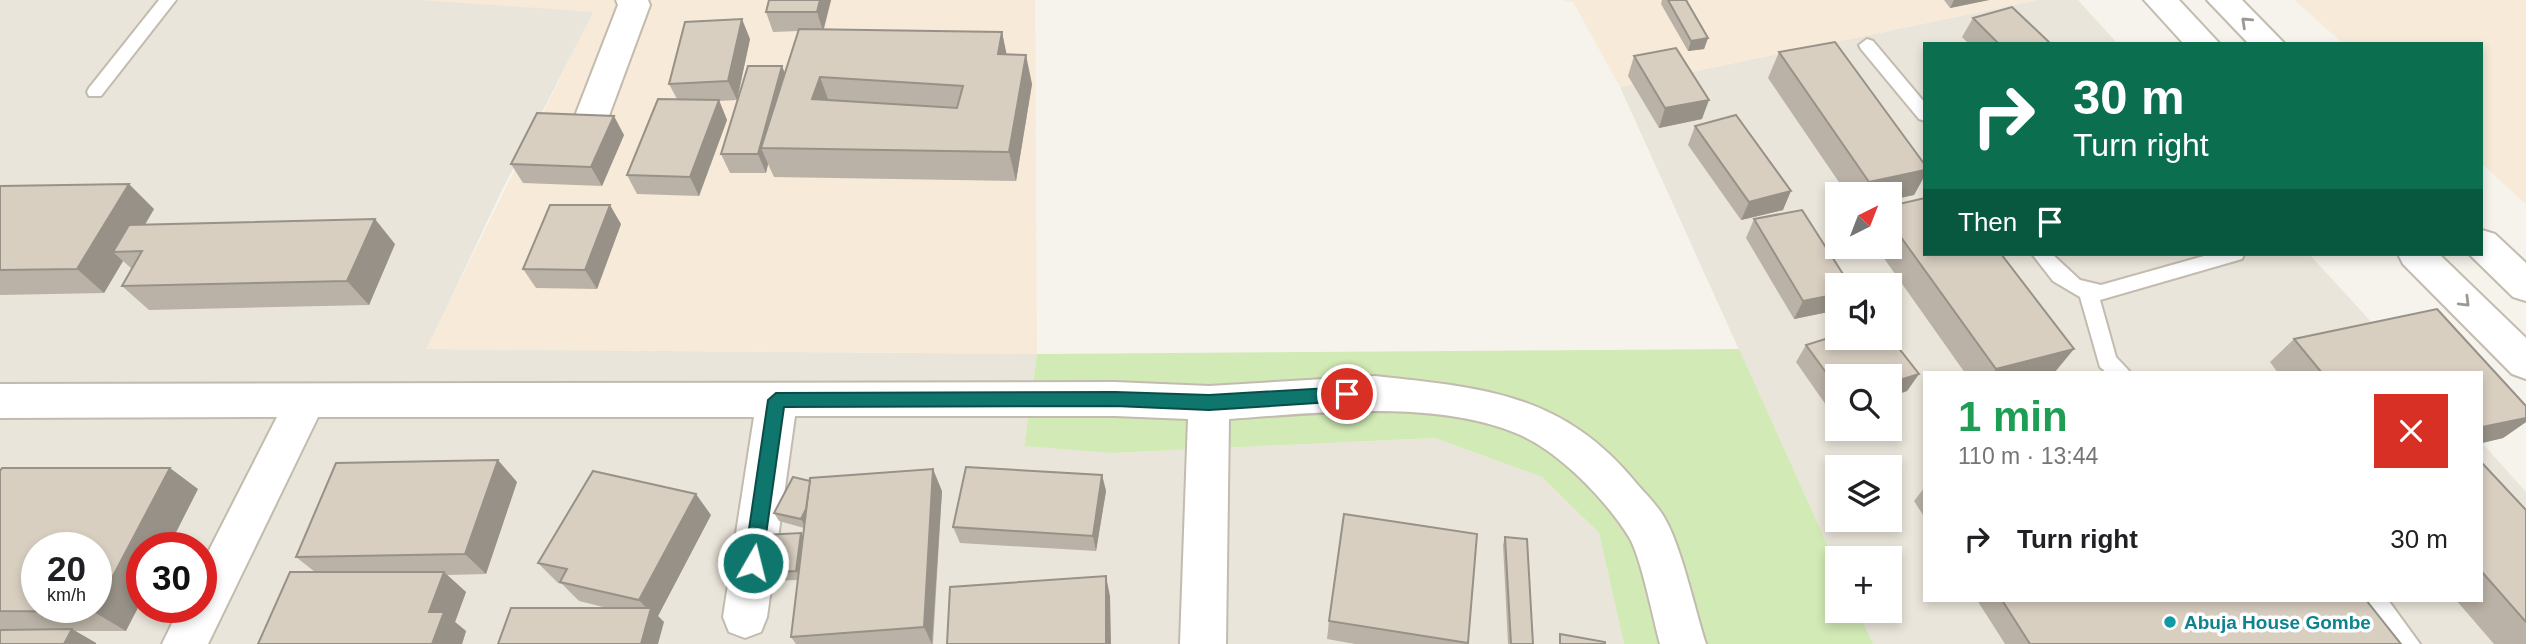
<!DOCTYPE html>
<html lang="en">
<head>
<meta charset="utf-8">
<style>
  body { margin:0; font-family:Arial,sans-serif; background:#f2f2f2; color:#202124; height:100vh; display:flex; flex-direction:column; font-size:26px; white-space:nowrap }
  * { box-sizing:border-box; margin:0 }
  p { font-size:23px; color:#757577 }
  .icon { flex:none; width:38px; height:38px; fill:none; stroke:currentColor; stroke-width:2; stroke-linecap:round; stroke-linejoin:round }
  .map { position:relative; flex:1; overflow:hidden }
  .panel { position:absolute; left:1923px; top:371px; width:560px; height:231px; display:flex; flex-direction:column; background:#fff; border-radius:0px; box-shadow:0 4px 10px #0003 }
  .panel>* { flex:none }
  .banner { position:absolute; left:1923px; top:42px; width:560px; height:214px; border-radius:0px; box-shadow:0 4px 10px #0003; background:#0b6e4f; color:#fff; overflow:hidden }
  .needle { width:46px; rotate:42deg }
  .controls { position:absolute; left:1825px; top:182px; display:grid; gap:14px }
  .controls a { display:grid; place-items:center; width:77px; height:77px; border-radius:0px; background:#fff; box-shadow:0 4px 10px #0003; font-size:35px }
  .speed { position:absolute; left:21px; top:532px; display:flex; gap:14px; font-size:35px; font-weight:700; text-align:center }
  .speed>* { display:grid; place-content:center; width:91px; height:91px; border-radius:50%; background:#fff; box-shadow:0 4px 10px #0003; line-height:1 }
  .speed small { font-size:18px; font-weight:400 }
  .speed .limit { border:10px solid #d22; background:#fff; color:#111 }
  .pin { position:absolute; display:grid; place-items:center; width:60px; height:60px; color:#fff; margin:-30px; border:4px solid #fff; border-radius:50%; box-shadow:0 2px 7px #0007 }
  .me { position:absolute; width:77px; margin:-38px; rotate:8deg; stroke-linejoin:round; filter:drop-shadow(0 0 5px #0008) }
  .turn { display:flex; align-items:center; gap:24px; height:147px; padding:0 35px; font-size:32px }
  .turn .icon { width:91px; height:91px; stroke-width:2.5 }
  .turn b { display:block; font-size:49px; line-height:60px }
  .then { display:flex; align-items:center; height:66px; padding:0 35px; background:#0003; gap:14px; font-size:26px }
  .round { display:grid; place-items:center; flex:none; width:74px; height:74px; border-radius:0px; background:#f2f2f2 }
  .head { display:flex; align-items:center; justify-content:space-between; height:119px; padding:0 35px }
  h1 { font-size:42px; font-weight:800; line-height:52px; color:#1e9e55 }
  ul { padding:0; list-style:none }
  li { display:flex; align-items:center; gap:21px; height:98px; padding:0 35px }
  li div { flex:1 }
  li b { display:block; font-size:26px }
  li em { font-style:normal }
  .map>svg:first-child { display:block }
</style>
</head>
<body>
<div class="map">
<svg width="2526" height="644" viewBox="0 0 2526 644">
  <rect width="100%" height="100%" fill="#f6f3ec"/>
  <g fill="#eae5da" fill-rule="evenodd">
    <path d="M 0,0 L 423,0 L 594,11 L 500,194 L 427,349 L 1037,354 L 1024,445 L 1113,453 L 1435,438 L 1542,477 L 1599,533 L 1624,644 L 0,644 ZM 37,548 L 96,548 L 96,607 L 37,607 ZM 142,548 L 201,548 L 201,607 L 142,607 Z"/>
    <path d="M 2037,0 L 2078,0 L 2118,44 L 1925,44 L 1925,254 L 2309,254 L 2418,373 L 1925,373 L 1925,600 L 2482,600 L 2482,443 L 2526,492 L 2526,644 L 1873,644 L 1858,611 L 1890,611 L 1890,558 L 1838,558 L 1837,566 L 1620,87 ZM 1838,194 L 1890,194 L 1890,247 L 1838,247 ZM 1838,285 L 1890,285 L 1890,338 L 1838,338 ZM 1838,376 L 1890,376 L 1890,429 L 1838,429 ZM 1838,467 L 1890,467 L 1890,520 L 1838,520 Z"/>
  </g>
  <g fill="#f7ead8">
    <path d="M 423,0 L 1035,0 L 1037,354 L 426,349 L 593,12 Z"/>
    <path d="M 1562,0 L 2037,0 L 1620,87 L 1573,2 Z"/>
    <path d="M 2294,0 L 2526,0 L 2526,204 L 2482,164 L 2482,44 L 2344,44 Z"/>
  </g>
  <path fill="#d2eab5" d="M 1739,349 L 1837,566 L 1838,611 L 1858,611 L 1873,644 L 1624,644 L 1599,533 L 1542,477 L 1435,438 L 1113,453 L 1024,446 L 1037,354 Z"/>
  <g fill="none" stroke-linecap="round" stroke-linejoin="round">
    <g stroke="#c2bbae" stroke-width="4">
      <g id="service">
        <path d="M 159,0 L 176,0 L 101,96 L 89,96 L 87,92 L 89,88 Z"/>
        <path d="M 1867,39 L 1873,41 L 1925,103 L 1925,121 L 1919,119 L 1861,49 L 1859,45 Z"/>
        <path d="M 2032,254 L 2052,254 L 2080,280 L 2101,285 L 2211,254 L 2244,254 L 2242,259 L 2100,300 L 2116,357 L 2131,373 L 2107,373 L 2100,367 L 2080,297 L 2053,281 Z"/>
        <path d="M 2363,600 L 2388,600 L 2420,644 L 2395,644 Z"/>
      </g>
    </g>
    <g stroke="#c2bbae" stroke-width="4">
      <g id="minor">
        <path d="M 616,0 L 648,0 L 650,5 L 607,121 L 602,130 L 590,133 L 578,130 L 573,121 L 618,5 Z"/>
        <path d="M 1375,376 C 1484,388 1563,393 1637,484 C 1646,494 1657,505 1664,517 C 1681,545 1695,610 1706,644 L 1660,644 C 1653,618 1641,557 1629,537 C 1606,500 1559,451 1518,434 C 1435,399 1316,413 1229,419 L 1226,644 L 1180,644 L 1188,419 L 1115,416 L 795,416 L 767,617 L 761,632 L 745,638 L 729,632 L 723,617 L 754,417 L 318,417 L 208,644 L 162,644 L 180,607 L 201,607 L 201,566 L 277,417 L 0,418 L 0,384 L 1115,382 L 1209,386 Z"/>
      </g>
    </g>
    <g stroke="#c2bbae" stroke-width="4">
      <g id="tertiary">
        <path d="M 2144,0 L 2179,0 L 2220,44 L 2184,44 Z"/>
        <path d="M 2207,0 L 2242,0 L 2285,44 L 2249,44 Z"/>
        <path d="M 2482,230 L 2495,234 L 2526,263 L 2526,301 L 2513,297 L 2469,254 L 2482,254 Z"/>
        <path d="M 2398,254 L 2439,254 L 2526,338 L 2526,379 L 2512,374 L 2403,264 Z"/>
      </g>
    </g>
    <use href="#service" fill="#fff" fill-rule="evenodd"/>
    <use href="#minor" fill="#fff" fill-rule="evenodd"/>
    <use href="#tertiary" fill="#fff" fill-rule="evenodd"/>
  </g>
  <g fill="#bab2a6">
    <path d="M 769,0 L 831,0 L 824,29 L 1002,32 L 1006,54 L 1032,84 L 1016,181 L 774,177 L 768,164 L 766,173 L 730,173 L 721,154 L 785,73 L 798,31 L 773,32 L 766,12 Z"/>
    <path d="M 1662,0 L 1686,0 L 1708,38 L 1704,49 L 1688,51 L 1661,4 Z"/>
    <path d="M 1944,0 L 1989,0 L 1950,8 Z"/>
    <path d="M 1973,18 L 2051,44 L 1969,44 L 1962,37 Z"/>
    <path d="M 750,39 L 737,100 L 719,101 L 727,120 L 699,196 L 637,194 L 627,175 L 677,99 L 669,84 Z"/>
    <path d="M 1779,52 L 1925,165 L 1925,175 L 1914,195 L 1890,200 L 1890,194 L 1847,194 L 1768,78 Z"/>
    <path d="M 1634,56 L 1702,119 L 1659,128 L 1628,76 Z"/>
    <path d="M 1695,126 L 1783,210 L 1741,220 L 1688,145 Z"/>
    <path d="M 624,135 L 602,186 L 523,183 L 511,164 Z"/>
    <path d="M 0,186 L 154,209 L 145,225 L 395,244 L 369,305 L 149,310 L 122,286 L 132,269 L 123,261 L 104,293 L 0,295 Z"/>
    <path d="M 1890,206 L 2055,372 L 1965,373 L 1876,247 L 1890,247 Z"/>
    <path d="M 1754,219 L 1838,285 L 1838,310 L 1794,319 L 1746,238 Z"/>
    <path d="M 621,224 L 597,289 L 536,288 L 523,269 Z"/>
    <path d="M 2437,309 L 2526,406 L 2526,422 L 2503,438 L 2482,443 L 2482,373 L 2278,373 L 2270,362 L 2294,339 Z"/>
    <path d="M 1806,345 L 1919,374 L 1907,391 L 1890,397 L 1890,376 L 1838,376 L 1838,414 L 1833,415 L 1796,362 Z"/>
    <path d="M 2482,463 L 2526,510 L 2526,644 L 2494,644 L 2456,600 L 2482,600 Z"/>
    <path d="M 0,471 L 198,489 L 168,548 L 142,548 L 126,631 L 75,631 L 96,643 L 0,644 Z"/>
    <path d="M 1102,475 L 1106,491 L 1096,551 L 960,543 L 953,527 Z"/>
    <path d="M 810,481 L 942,491 L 933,644 L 796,644 L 791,637 L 798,580 L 764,581 L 759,573 L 801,533 L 803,536 L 804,528 L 779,521 L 774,513 Z"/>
    <path d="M 517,482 L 486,574 L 447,575 L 466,592 L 455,622 L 466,631 L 462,644 L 258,644 L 315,572 L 296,557 Z"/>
    <path d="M 1925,487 L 1925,518 L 1914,501 Z"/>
    <path d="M 711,515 L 658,616 L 664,622 L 579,601 L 562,584 L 558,583 L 538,563 Z"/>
    <path d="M 1477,534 L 1468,644 L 1355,644 L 1327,639 L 1329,621 Z"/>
    <path d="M 1505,537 L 1533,644 L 1508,644 L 1503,545 Z"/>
    <path d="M 1977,600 L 2366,600 L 2401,644 L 2005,644 Z"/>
  </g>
  <g fill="#979187">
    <path d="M 820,0 L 831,0 L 823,31 L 817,12 Z"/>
    <path d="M 1954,0 L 1989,0 L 1950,8 Z"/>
    <path d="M 742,19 L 750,39 L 737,100 L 728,81 Z"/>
    <path d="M 1002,32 L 1008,61 L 998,54 Z"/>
    <path d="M 1708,38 L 1704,49 L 1688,51 L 1691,41 Z"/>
    <path d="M 1026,55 L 1032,84 L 1016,181 L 1009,152 Z"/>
    <path d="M 782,66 L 790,85 L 761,148 L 768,164 L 766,173 L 758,154 Z"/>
    <path d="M 820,77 L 831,107 L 812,99 Z"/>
    <path d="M 719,100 L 727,120 L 699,196 L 690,177 Z"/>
    <path d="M 1709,100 L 1702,119 L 1659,128 L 1665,108 Z"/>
    <path d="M 614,116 L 624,135 L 602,186 L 591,167 Z"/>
    <path d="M 1925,170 L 1925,175 L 1914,195 L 1890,200 L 1890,194 L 1862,194 L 1869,182 Z"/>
    <path d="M 129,184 L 154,209 L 129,251 L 113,252 L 123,261 L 104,293 L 77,269 Z"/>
    <path d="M 1791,191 L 1783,210 L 1741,220 L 1749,202 Z"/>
    <path d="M 610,205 L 621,224 L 597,289 L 585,270 Z"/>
    <path d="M 375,219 L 395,244 L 369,305 L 347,281 Z"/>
    <path d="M 1838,294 L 1838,310 L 1794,319 L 1803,301 Z"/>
    <path d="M 2074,349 L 2055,372 L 1993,373 L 1996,369 Z"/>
    <path d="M 1919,374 L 1907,391 L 1890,397 L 1890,383 Z"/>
    <path d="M 2526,418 L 2526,422 L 2503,438 L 2482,443 L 2482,427 Z"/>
    <path d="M 498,460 L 517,482 L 486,574 L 465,554 Z"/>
    <path d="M 170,468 L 198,489 L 168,548 L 142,548 L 142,600 L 126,631 L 94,612 Z"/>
    <path d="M 933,469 L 942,491 L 932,644 L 924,627 Z"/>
    <path d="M 1102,475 L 1106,491 L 1096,551 L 1093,536 Z"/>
    <path d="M 820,484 L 806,528 L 801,519 Z"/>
    <path d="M 696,494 L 711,515 L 658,616 L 664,622 L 658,644 L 641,644 L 650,612 L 639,600 Z"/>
    <path d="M 801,533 L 806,542 L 801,579 L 796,571 Z"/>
    <path d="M 444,572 L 466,592 L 455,622 L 466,631 L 462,644 L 432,644 L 429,612 Z"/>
    <path d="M 1106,576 L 1110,596 L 1111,644 L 1106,644 Z"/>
    <path d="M 72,629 L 96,643 L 96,644 L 64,644 Z"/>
  </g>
  <g fill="#d8cfc1" stroke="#979187" stroke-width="2" fill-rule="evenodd">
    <path d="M 769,0 L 820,0 L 817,12 L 766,12 Z"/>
    <path d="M 1668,0 L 1686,0 L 1708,38 L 1691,41 Z"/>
    <path d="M 2012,7 L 2051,44 L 1999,44 L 1973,18 Z"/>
    <path d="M 742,19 L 728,81 L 669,84 L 685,22 Z"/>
    <path d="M 799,29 L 1002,32 L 998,54 L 1026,55 L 1009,152 L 761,148 ZM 820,77 L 963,86 L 957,108 L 812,99 Z"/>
    <path d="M 1835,42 L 1925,165 L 1925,170 L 1869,182 L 1779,52 Z"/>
    <path d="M 1676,48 L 1709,100 L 1665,108 L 1634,56 Z"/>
    <path d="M 748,66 L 782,66 L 758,154 L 721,154 Z"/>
    <path d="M 658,99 L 719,100 L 690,177 L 627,175 Z"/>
    <path d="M 537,113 L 614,116 L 591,167 L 511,164 Z"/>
    <path d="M 1736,115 L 1791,191 L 1749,202 L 1695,126 Z"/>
    <path d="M 129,184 L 77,269 L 0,270 L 0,186 Z"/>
    <path d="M 1925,198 L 1925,254 L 2001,254 L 2074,349 L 1996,369 L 1890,222 L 1890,206 Z"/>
    <path d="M 550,205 L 610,205 L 585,270 L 523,269 Z"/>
    <path d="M 1802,210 L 1850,285 L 1838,285 L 1838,294 L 1803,301 L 1754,219 Z"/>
    <path d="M 375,219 L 347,281 L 122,286 L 142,251 L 113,252 L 129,225 Z"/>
    <path d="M 2437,309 L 2526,406 L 2526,418 L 2482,427 L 2482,373 L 2322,373 L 2294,339 Z"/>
    <path d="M 1838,335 L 1838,338 L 1890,338 L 1890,337 L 1919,374 L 1890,383 L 1890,376 L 1838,376 L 1838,389 L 1806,345 Z"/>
    <path d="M 498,460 L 465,554 L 296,557 L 336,463 Z"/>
    <path d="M 2482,463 L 2526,510 L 2526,622 L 2482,572 Z"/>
    <path d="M 966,467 L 1102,475 L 1093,536 L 953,527 Z"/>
    <path d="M 2,468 L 170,468 L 94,612 L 0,611 L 0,471 ZM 37,548 L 96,548 L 96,607 L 37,607 Z"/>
    <path d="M 933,469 L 924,627 L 791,637 L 810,478 Z"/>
    <path d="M 593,471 L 696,494 L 639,600 L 560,582 L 567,569 L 538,563 Z"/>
    <path d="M 793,477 L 810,481 L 806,509 L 801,519 L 774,513 Z"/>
    <path d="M 1344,514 L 1477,534 L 1468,643 L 1329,621 Z"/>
    <path d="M 801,533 L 796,571 L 759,573 L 764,535 Z"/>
    <path d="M 1505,537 L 1527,539 L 1533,644 L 1511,644 Z"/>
    <path d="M 290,572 L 444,572 L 429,612 L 444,612 L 432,644 L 258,644 Z"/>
    <path d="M 1106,576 L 1106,644 L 947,644 L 950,587 Z"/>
    <path d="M 2002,600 L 2366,600 L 2401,644 L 2030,644 Z"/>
    <path d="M 511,608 L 651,608 L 641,644 L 498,644 Z"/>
    <path d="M 72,629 L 64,644 L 0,644 L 0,630 Z"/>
    <path d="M 1560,634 L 1605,642 L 1605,644 L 1560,644 Z"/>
  </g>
  <defs><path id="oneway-chevron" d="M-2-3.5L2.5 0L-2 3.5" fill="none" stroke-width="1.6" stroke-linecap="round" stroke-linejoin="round" transform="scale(1.75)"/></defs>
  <g stroke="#9c9892">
    <use href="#oneway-chevron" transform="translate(2246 22) rotate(-137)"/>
    <use href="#oneway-chevron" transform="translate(2465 302) rotate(45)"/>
  </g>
  <path fill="#0f766e" stroke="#0a4d48" stroke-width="2" d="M 1347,387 L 1356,394 L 1347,401 L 1209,410 L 1115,406 L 784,407 L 762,563 L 759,569 L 753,571 L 746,569 L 744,563 L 768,400 L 776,393 L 1115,392 L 1209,395 Z"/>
  <circle fill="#0f9aa8" stroke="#fff" stroke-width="2.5" cx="2170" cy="622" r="7"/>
  <g text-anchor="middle" stroke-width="7" stroke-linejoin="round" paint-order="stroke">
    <g font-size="19" font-weight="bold" fill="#0d838f" stroke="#fff" text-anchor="start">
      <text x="2184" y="629">Abuja House Gombe</text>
    </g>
  </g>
</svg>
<div class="controls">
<a><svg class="needle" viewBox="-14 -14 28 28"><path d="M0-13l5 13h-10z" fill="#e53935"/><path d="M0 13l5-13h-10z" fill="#757577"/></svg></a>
<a><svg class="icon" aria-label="sound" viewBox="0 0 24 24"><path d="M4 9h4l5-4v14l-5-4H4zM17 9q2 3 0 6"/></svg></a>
<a><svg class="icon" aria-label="search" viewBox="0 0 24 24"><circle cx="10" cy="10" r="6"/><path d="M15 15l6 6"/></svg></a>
<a><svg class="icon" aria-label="layers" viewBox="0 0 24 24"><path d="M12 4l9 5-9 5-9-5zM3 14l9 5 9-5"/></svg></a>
<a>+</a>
</div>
<div class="speed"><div>20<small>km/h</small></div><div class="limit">30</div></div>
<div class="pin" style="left:1347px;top:394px;background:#d93025"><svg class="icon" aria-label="arrive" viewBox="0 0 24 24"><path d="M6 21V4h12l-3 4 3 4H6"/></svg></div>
<svg class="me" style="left:753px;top:563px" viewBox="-20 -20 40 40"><circle r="17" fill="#0f766e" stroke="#fff" stroke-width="3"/><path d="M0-11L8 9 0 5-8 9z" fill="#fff"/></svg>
<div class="banner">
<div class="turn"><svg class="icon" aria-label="right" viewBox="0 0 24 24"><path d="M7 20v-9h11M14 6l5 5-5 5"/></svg><div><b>30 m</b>Turn right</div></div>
<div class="then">Then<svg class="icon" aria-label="arrive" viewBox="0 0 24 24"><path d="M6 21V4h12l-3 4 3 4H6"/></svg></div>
</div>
<section class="panel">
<div class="head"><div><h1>1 min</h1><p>110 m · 13:44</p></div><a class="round" style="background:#d93025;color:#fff"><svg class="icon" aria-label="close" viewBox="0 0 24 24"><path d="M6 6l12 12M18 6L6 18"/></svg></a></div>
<ul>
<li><svg class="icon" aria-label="right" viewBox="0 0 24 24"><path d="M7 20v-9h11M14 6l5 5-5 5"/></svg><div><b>Turn right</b></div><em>30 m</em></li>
</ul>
</section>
</div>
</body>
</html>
